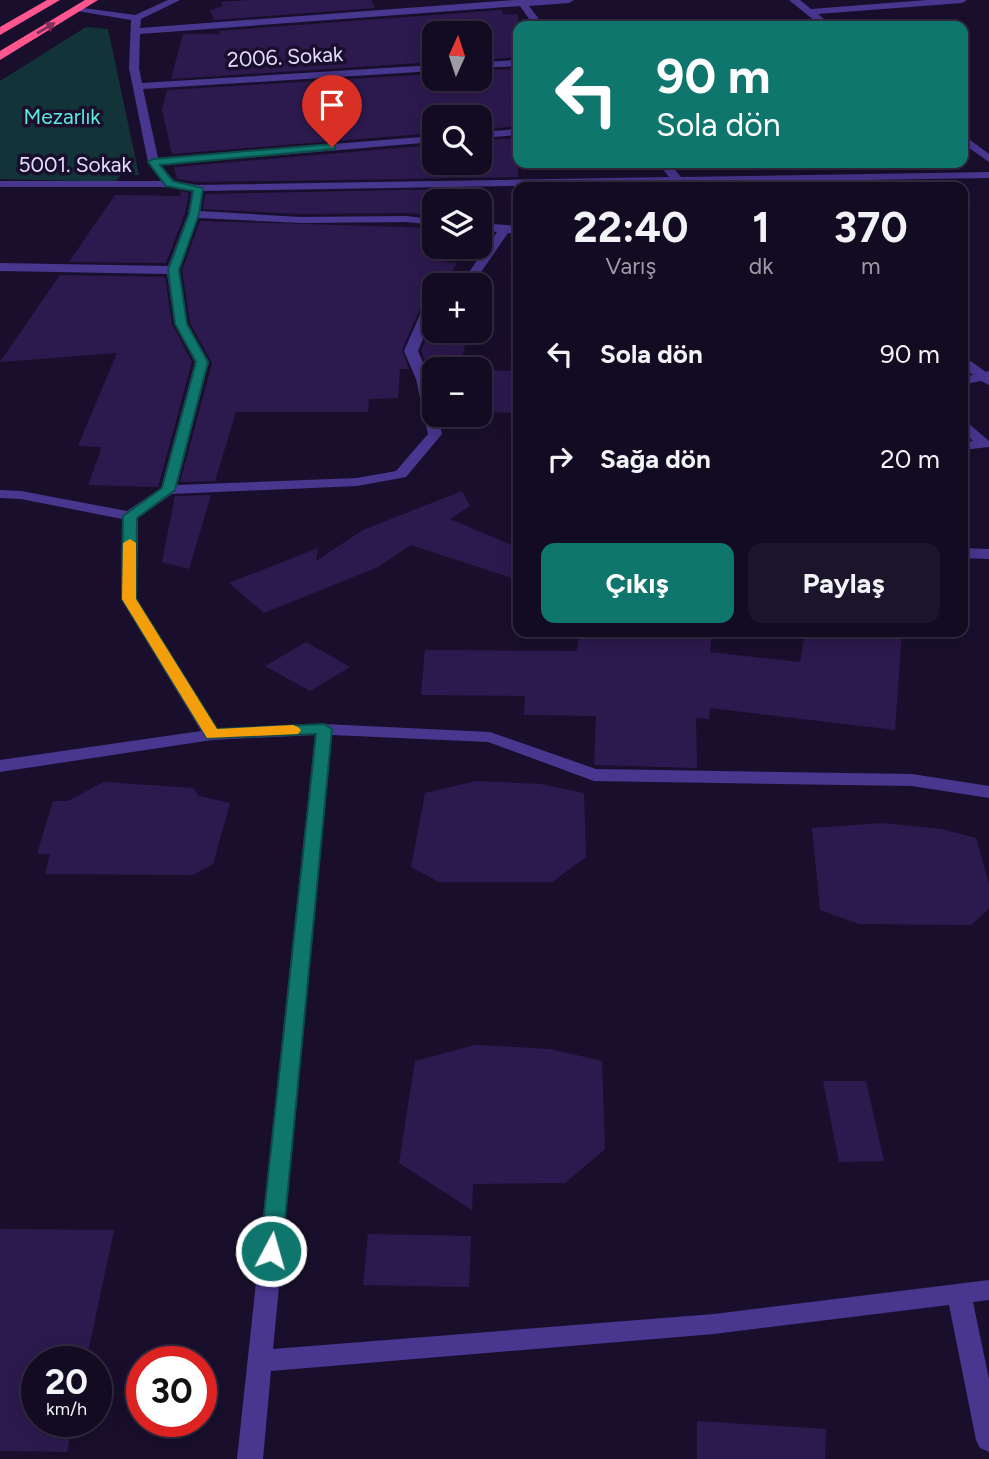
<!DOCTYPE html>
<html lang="tr">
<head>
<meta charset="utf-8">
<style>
  body { margin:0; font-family:Figtree,sans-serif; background:#1c142a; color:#f1f3f6; height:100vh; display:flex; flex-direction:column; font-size:26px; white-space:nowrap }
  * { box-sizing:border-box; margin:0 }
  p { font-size:23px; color:#9d9ba5 }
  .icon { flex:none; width:38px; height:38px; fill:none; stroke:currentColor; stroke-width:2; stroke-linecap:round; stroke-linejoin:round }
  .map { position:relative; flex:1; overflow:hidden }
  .drawer { position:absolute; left:513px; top:182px; width:455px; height:455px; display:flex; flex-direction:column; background:#130b22; border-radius:14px; box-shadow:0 4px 18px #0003,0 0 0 2px #322b40 }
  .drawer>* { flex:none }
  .guide { position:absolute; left:513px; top:21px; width:455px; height:147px; border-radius:14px; box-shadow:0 4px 18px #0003,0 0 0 2px #322b40; background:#0f766e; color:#fff; overflow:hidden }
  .needle { width:46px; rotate:3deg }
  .tools { position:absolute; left:422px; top:21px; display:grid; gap:14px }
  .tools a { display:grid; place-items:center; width:70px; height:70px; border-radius:14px; background:#130b22; box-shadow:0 4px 18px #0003,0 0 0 2px #322b40; font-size:35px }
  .speed { position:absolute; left:21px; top:1346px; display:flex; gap:14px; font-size:35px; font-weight:700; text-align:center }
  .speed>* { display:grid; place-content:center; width:91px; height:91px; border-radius:50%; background:#130b22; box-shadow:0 4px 18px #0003,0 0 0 2px #322b40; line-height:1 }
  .speed small { font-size:18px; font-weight:400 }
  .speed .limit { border:10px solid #d22; background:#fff; color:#111 }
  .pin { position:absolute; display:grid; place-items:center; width:60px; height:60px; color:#fff; margin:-72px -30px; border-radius:50% 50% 50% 0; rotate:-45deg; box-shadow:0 0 7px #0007 }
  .pin .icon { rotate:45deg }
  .me { position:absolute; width:77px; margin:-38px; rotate:6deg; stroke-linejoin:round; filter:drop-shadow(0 0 5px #0008) }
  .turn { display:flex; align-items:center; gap:24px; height:147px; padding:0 28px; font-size:32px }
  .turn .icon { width:91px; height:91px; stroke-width:2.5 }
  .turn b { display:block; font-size:49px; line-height:60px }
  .eta { display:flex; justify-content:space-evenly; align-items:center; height:119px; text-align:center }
  .eta b { font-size:42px; font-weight:700; line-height:49px }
  .cta { display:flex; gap:14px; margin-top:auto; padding:14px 28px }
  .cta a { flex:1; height:80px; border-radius:14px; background:#0f766e; color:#fff; font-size:28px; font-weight:700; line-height:80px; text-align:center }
  .cta a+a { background:#1c142a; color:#f1f3f6 }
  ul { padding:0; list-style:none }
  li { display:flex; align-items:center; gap:21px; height:105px; padding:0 28px }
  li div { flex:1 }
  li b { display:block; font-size:26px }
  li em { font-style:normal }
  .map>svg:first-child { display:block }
</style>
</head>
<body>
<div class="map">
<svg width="989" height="1459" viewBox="0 0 989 1459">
  <rect width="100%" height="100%" fill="#190f2d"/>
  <path fill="#123337" d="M 86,27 L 108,29 L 139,175 L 121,175 L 115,182 L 0,179 L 0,81 Z"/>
  <g fill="#2c1a4f">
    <path d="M 248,0 L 371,0 L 375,8 L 214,20 L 210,10 L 223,6 L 221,2 Z"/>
    <path d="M 502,10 L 503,15 L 518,14 L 518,57 L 480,60 L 480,33 L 434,33 L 434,62 L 171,79 L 183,34 L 220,34 L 218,31 Z"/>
    <path d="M 518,69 L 518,126 L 480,130 L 480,117 L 434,117 L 434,133 L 172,154 L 162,110 L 167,90 L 434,74 L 434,79 L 480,79 L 480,70 Z"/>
    <path d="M 518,138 L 518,177 L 198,182 L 177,179 L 174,167 L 434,145 L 434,163 L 480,163 L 480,140 Z"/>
    <path d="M 453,189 L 452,201 L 434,201 L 434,216 L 406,213 L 300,214 L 203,209 L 205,194 Z"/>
    <path d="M 180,191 L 189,193 L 185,213 L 166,263 L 69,262 L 115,195 L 181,196 Z"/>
    <path d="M 200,221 L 434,228 L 434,247 L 448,247 L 446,262 L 457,263 L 444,285 L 434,285 L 434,299 L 420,309 L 402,350 L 409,369 L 400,369 L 398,398 L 369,399 L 368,412 L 236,412 L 215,481 L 180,482 L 212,363 L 190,323 L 182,270 Z"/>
    <path d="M 60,275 L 165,277 L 172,324 L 192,362 L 158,487 L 88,485 L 102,447 L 78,446 L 117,353 L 0,362 Z"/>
    <path d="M 429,331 L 469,331 L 459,369 L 429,369 L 421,351 Z"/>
    <path d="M 480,370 L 518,371 L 518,413 L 480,412 Z"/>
    <path d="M 462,491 L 470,506 L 450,519 L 518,548 L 518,580 L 411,545 L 378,567 L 264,613 L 229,583 L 318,548 L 316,561 L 363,530 Z"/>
    <path d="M 211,495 L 189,569 L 162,562 L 175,496 Z"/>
    <path d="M 580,632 L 712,632 L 710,652 L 800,662 L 805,632 L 902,632 L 895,730 L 710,708 L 709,719 L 696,718 L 697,768 L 594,765 L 596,716 L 524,715 L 525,696 L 421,695 L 425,650 L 577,651 Z"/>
    <path d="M 306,642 L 350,667 L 310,691 L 265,666 Z"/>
    <path d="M 476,781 L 540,784 L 584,793 L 586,857 L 552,882 L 439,882 L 411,867 L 425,793 Z"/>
    <path d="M 104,782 L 193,788 L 199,796 L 230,803 L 213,864 L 193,875 L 45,874 L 50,854 L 37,854 L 53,801 L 68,801 Z"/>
    <path d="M 883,823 L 941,829 L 976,838 L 989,884 L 989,909 L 971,925 L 859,924 L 820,910 L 812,828 Z"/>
    <path d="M 475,1045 L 550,1049 L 602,1061 L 605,1149 L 565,1183 L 473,1184 L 472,1210 L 399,1163 L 415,1061 Z"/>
    <path d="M 823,1081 L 866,1081 L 884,1161 L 839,1162 Z"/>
    <path d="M 0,1229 L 114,1230 L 86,1362 L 37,1362 L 37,1421 L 74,1421 L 67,1452 L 0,1451 Z"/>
    <path d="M 368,1234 L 471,1236 L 469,1287 L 363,1285 Z"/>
    <path d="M 697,1421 L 826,1429 L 825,1459 L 697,1459 Z"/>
  </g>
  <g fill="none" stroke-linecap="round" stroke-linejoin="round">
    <g fill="#47378f" fill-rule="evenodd">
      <path d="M 168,0 L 180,0 L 141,19 L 140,28 L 515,0 L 574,0 L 569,3 L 529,6 L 544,26 L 534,26 L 520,6 L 140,34 L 139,68 L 142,83 L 434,65 L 434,71 L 143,89 L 158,158 L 434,136 L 434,142 L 161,165 L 166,171 L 160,174 L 148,162 L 129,68 L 131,20 L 71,10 L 76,7 L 135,15 Z"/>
      <path d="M 789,0 L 800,0 L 811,9 L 927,0 L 967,0 L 962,3 L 818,14 L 832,26 L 821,26 Z"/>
      <path d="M 518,60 L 518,66 L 480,68 L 480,62 Z"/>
      <path d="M 518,129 L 518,135 L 480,138 L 480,132 Z"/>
      <path d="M 962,134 L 989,154 L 989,162 L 962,143 Z"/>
      <path d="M 658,163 L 669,163 L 681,177 L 989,172 L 989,178 L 203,191 L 200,211 L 300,217 L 406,216 L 434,219 L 434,225 L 406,222 L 300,223 L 198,218 L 179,270 L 187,324 L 209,362 L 177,485 L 357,478 L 396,471 L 428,434 L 416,379 L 404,351 L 422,310 L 434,302 L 434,312 L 418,351 L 430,379 L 434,415 L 438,415 L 442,434 L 406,477 L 401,478 L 357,486 L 172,494 L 138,518 L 137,599 L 217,729 L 324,724 L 490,732 L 596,769 L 912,774 L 989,786 L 989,798 L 912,786 L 594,781 L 488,742 L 332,735 L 273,1349 L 714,1314 L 989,1280 L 989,1300 L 973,1302 L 989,1379 L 989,1452 L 980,1448 L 976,1440 L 949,1305 L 714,1334 L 271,1371 L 263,1459 L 237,1459 L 315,735 L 212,740 L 0,772 L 0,760 L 201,731 L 121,599 L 122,519 L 21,499 L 0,498 L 0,490 L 21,491 L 127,511 L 161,488 L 195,362 L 175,324 L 167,274 L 0,271 L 0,263 L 168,266 L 188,214 L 192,191 L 170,187 L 0,187 L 0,181 L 170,181 L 198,185 L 669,177 Z"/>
      <path d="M 480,223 L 518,226 L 518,234 L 508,233 L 472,285 L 460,285 L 497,232 L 480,230 Z"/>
      <path d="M 962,355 L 986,372 L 989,371 L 989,385 L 981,381 L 962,385 L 962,377 L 973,375 L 962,366 Z"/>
      <path d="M 962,418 L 989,441 L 989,447 L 962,450 L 962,442 L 973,441 L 962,430 Z"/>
      <path d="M 962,548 L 989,549 L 989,559 L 962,558 Z"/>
    </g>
    <g fill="#ff568e" fill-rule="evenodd">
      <path d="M 47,0 L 60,0 L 0,35 L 0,27 Z"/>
      <path d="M 85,0 L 98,0 L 0,60 L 0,51 Z"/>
    </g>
  </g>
  <defs><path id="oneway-solid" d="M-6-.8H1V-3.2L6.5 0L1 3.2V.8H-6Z" transform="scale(1.75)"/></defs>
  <use fill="#802f59" href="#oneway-solid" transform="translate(46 28) rotate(-31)"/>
  <path fill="#0f766e" stroke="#0a4d48" stroke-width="2" d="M 332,144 L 335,145 L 335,149 L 160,165 L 173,181 L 203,188 L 199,214 L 179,270 L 187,324 L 208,362 L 175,490 L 137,518 L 136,599 L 217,729 L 324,724 L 332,729 L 282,1251 L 278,1257 L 271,1260 L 263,1257 L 260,1251 L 316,734 L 207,738 L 122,599 L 123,516 L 162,488 L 196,362 L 175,324 L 168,270 L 189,214 L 193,191 L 166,186 L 148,162 L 153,159 Z"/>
  <path fill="#f59e0b" d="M 130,539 L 136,543 L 136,599 L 217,729 L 293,725 L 298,727 L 301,730 L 298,734 L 207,738 L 122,599 L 123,543 Z"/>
  <g text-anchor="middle" stroke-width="7" stroke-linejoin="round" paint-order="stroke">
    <g font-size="21" fill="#e4dbff" stroke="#190f2d">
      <text transform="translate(285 57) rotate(-3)" y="7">2006. Sokak</text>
      <text x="75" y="172">5001. Sokak</text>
    </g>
    <g font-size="21" fill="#5ceadb" stroke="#190f2d">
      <text x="62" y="124">Mezarlık</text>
    </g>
  </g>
</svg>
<div class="tools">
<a><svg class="needle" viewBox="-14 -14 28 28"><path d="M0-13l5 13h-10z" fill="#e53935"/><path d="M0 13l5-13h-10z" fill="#9d9ba5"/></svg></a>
<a><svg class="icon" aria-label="search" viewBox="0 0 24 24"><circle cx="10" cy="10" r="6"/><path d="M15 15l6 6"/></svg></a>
<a><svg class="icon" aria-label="layers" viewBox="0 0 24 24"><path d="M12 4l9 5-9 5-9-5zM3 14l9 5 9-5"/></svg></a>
<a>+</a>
<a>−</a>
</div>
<div class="speed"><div>20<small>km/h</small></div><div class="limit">30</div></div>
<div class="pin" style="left:332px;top:147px;background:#d93025"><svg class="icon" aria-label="arrive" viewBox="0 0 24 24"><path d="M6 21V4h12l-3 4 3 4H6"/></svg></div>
<svg class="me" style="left:271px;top:1251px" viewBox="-20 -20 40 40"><circle r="17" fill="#0f766e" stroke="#fff" stroke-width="3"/><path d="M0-11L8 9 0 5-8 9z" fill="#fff"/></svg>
<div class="guide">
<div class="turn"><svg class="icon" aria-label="left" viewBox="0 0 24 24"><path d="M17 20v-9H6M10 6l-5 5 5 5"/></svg><div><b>90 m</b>Sola dön</div></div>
</div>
<section class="drawer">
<div class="eta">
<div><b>22:40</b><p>Varış</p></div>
<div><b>1</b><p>dk</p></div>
<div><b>370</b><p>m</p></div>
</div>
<ul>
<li><svg class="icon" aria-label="left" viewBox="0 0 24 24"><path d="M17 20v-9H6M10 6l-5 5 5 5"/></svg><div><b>Sola dön</b></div><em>90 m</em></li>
<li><svg class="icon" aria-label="right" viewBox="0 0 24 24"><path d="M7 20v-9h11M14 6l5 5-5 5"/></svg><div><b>Sağa dön</b></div><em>20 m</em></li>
</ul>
<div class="cta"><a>Çıkış</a><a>Paylaş</a></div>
</section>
</div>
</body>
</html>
